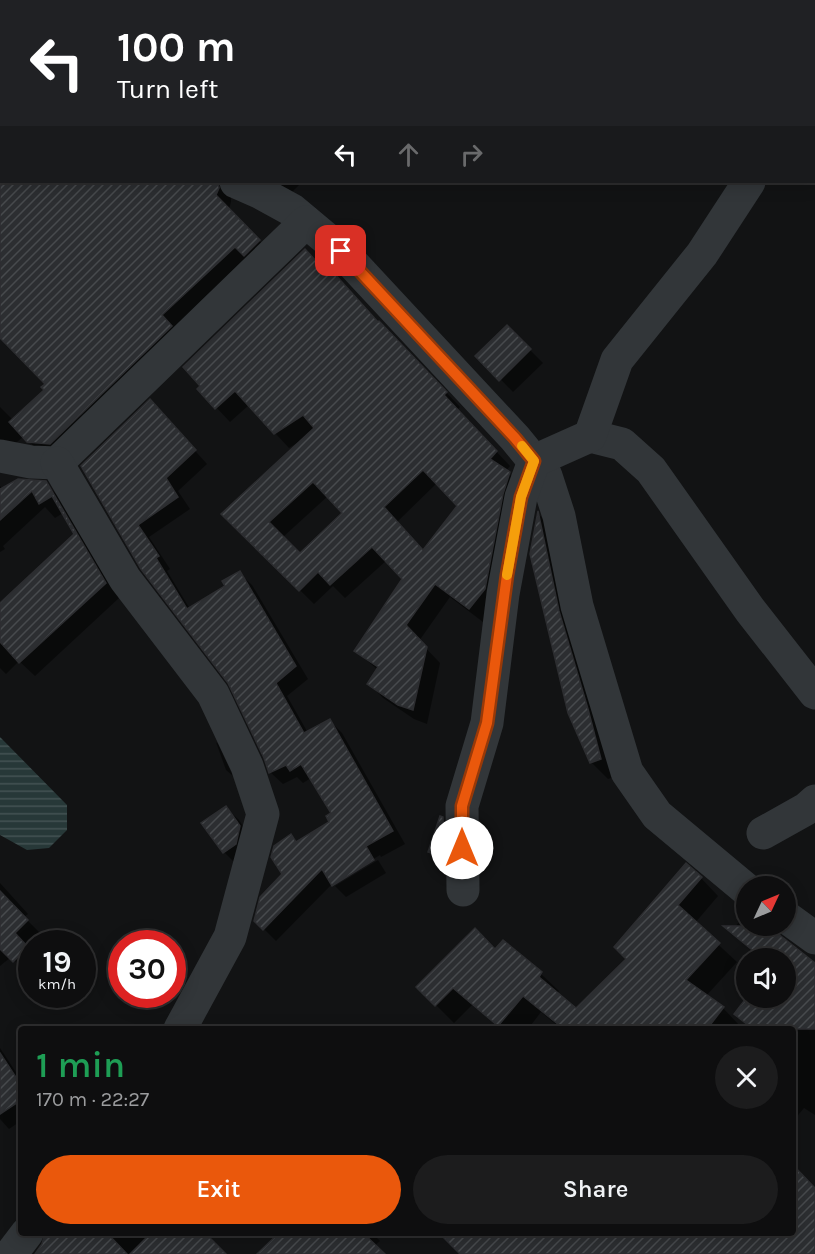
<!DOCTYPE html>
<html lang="en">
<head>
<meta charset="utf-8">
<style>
  body { margin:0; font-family:Karla,sans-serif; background:#1c1c1d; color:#f1f3f6; height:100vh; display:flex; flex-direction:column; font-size:22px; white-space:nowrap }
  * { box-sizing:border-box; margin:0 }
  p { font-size:20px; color:#9b9c9e }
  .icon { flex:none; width:33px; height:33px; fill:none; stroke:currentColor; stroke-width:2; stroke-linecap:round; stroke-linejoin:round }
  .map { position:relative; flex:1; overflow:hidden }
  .drawer { position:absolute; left:18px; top:1026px; width:778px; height:210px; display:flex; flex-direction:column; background:#0e0e0f; border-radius:6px; box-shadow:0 3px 15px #0003,0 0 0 2px #2e2e2f }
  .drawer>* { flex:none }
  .top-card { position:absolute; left:0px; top:0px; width:816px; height:183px; box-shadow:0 3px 15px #0003,0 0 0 2px #2e2e2f; background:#202124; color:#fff; overflow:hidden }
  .needle { width:39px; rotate:46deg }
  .controls { position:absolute; left:736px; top:876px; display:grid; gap:12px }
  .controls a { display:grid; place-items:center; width:60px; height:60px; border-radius:50%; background:#0e0e0f; box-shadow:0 3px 15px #0003,0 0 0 2px #2e2e2f; font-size:30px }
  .speed { position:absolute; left:18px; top:930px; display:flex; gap:12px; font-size:30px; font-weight:700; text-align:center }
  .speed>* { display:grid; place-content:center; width:78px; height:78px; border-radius:50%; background:#0e0e0f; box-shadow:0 3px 15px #0003,0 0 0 2px #2e2e2f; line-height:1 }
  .speed small { font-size:15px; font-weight:400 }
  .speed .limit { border:9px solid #d22; background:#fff; color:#111 }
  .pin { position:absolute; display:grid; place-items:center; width:51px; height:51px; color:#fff; margin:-26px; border-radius:12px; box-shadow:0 3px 9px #0006 }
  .me { position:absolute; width:66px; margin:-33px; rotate:0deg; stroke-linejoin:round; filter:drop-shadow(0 0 4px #0008) }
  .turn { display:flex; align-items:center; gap:21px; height:126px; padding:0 18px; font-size:27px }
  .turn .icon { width:78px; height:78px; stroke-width:2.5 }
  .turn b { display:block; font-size:42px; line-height:51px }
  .lanes { display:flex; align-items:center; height:57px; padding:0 18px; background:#0003; justify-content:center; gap:30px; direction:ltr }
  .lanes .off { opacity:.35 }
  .round { display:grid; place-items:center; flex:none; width:63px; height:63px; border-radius:32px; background:#1c1c1d }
  .head { display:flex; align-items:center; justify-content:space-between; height:102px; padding:0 18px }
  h1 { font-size:36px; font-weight:600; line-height:45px; color:#1e9e55 }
  .action { display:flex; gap:12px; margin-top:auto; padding:12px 18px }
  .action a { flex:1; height:69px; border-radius:36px; background:#ea580c; color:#fff; font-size:24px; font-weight:600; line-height:69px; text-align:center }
  .action a+a { background:#1c1c1d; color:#f1f3f6 }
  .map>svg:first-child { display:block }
</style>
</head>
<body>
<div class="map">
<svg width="815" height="1254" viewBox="0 0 815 1254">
  <defs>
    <pattern id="water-rules" width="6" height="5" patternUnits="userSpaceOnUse" patternTransform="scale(1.5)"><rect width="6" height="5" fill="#273838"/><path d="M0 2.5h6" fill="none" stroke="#435253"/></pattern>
    <pattern id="building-hatch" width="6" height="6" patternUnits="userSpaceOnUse" patternTransform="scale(1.5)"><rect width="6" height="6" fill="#2c2e31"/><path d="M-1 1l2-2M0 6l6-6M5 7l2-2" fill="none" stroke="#474a4d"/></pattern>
  </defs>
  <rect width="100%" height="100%" fill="#121314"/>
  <g fill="url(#water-rules)">
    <path d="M 52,0 L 278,0 L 51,1 Z"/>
    <path d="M 0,737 L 67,805 L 67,830 L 49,848 L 27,850 L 0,835 Z"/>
  </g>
  <g fill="#0007" fill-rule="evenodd">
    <path d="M 0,0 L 49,0 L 2,2 L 0,39 Z"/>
    <path d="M 0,60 L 2,60 L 0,94 Z"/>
    <path d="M 2,115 L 2,182 L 165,182 L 171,186 L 169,182 L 237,182 L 231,189 L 231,202 L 229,209 L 272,254 L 42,455 L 24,436 L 2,455 L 0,453 L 0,407 L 13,420 L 46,390 L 47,384 L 0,330 Z"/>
    <path d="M 265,182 L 302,182 L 291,193 Z"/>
    <path d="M 329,276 L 347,288 L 378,324 L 394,337 L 460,407 L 457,410 L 510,466 L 506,471 L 524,488 L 483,622 L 450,597 L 419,641 L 440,663 L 427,724 L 414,719 L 383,698 L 369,683 L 378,670 L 356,651 L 404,579 L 387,560 L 345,598 L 333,586 L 314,604 L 223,514 L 301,442 L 300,441 L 289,448 L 249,405 L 230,422 L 199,389 ZM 437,483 L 459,506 L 424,551 L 397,522 ZM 328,496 L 345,513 L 300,555 L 283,537 Z"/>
    <path d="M 507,327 L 543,363 L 513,392 L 478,356 Z"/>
    <path d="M 150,401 L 207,464 L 178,491 L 190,509 L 149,537 L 170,569 L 167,571 L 190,609 L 227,587 L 239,573 L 252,585 L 308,679 L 287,696 L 308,733 L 330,721 L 342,733 L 405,844 L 381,857 L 380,855 L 335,882 L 335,886 L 333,883 L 276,941 L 255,920 L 284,875 L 291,836 L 297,843 L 331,822 L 334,813 L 311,778 L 303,783 L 297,777 L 283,784 L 270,772 L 229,682 L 83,466 Z"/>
    <path d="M 45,483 L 60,498 L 119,598 L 35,676 L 19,661 L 6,674 L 0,668 L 0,605 L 76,535 L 63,513 L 55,518 L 45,507 L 3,546 L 5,549 L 0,552 L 0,486 L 3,489 Z"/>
    <path d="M 538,514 L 554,529 L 617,776 L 608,779 L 591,762 L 569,713 Z"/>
    <path d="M 216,742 L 218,744 L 233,776 L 226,770 Z"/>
    <path d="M 226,808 L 239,820 L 252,840 L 237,865 L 224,852 Z"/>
    <path d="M 443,819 L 449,825 L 449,862 L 436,858 L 430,851 Z"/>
    <path d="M 378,860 L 386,873 L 346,897 L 335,886 Z"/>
    <path d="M 701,878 L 718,896 L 695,923 L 737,962 L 706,996 L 723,1008 L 740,1026 L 738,1029 L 558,1029 L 559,1027 L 541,1012 L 528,1029 L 501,1029 L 472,1005 L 454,1023 L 418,987 L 495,951 L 503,942 L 541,974 L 559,991 L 557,994 L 577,1010 L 628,959 Z"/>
    <path d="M 0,883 L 28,914 L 24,917 L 40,933 L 26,946 L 32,952 L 32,969 L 27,973 L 11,957 L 0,966 Z"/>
    <path d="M 747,912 L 747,926 L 766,926 L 815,965 L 815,1115 L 804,1108 L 794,1120 L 794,1029 L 752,1029 L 736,1014 L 749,998 L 786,998 L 786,958 L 762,958 L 732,931 Z"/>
    <path d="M 0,1048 L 21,1080 L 21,1121 L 9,1129 L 0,1119 Z"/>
    <path d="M 47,1233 L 202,1233 L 224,1254 L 36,1254 L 43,1245 Z"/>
    <path d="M 280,1233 L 372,1233 L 380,1241 L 374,1246 L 374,1254 L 258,1254 Z"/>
  </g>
  <g fill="url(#building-hatch)" stroke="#2c2d30" stroke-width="1.5" fill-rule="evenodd">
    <path d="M 0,182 L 218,182 L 219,188 L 216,195 L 260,240 L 244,256 L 235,247 L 162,315 L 172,326 L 50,444 L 27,442 L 9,422 L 44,390 L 41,387 L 45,384 L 0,338 Z"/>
    <path d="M 305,249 L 329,275 L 332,271 L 378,322 L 379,321 L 447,392 L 444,395 L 497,451 L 490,459 L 510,472 L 503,494 L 485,589 L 469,609 L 435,584 L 406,625 L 427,647 L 413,710 L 398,705 L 367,684 L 378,667 L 354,651 L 402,579 L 372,547 L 330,585 L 318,572 L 299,591 L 221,514 L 314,428 L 303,415 L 274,434 L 235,391 L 215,409 L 197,389 L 200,386 L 183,367 ZM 423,470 L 457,506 L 423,550 L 384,507 ZM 313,482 L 342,513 L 300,553 L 269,522 Z"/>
    <path d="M 507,325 L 531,349 L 499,381 L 475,356 Z"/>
    <path d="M 150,399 L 196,450 L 166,478 L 178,497 L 138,525 L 159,556 L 156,558 L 187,609 L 225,586 L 222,581 L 240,571 L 296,666 L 276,683 L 304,733 L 330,719 L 393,831 L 366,846 L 374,860 L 332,886 L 322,869 L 263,930 L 254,921 L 260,897 L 282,874 L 271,857 L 274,846 L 291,834 L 296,842 L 329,822 L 326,816 L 331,813 L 301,764 L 290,771 L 286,765 L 269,773 L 264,758 L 228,683 L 141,569 L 81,466 Z"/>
    <path d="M 18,479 L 46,481 L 106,583 L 19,663 L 0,642 L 0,603 L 74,534 L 52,496 L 39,504 L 32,491 L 0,520 L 0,489 Z"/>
    <path d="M 538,511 L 559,611 L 588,709 L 601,759 L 590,763 L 568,713 L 530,554 Z"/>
    <path d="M 226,806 L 240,826 L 236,844 L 223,853 L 201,823 Z"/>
    <path d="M 440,816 L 443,817 L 444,857 L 428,852 Z"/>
    <path d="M 686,863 L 702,877 L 678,905 L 720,943 L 686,980 L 724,1007 L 707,1029 L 555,1029 L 559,1025 L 523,996 L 498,1026 L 453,988 L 435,1006 L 416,987 L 475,928 L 495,949 L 503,940 L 542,972 L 539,977 L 576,1008 L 626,959 L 614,947 Z"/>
    <path d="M 0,891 L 28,920 L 15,933 L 28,947 L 13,962 L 0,949 Z"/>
    <path d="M 723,926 L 768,926 L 815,963 L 815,1029 L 753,1029 L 734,1014 L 747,997 L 786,998 L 786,958 L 762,958 Z"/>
    <path d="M 0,1053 L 21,1085 L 21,1100 L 0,1114 Z"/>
    <path d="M 794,1166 L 815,1188 L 815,1254 L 460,1254 L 439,1233 L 794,1233 Z"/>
    <path d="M 45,1233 L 107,1233 L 127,1254 L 35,1254 L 42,1244 Z"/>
    <path d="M 151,1233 L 205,1233 L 226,1254 L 130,1254 Z"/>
    <path d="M 279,1233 L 363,1233 L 385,1254 L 257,1254 Z"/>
  </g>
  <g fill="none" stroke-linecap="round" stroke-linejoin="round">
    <g stroke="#323639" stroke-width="33">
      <path d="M 0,39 L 2,41"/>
      <path d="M 814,86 L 815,85"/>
      <path d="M 236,182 L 261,193 L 292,210 L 341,251 L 515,438 L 546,476 L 559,516 L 577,606 L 627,772 L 657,815 L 747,890"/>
      <path d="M 590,436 L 622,444 L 651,470 L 750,610 L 815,693"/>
      <path d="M 0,456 L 31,462 L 57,463 L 306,222"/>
      <path d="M 57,463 L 125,579 L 213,694 L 247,766 L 263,814 L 230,937 L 180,1029"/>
      <path d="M 763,833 L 806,809 L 815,801"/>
      <path d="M 463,890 L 462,806 L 487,723 L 503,594 L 521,497 L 534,461 L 590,436 L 617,360 L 702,254 L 749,182"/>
      <path d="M 786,917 L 815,938"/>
      <path d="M 11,1254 L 27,1233"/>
    </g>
  </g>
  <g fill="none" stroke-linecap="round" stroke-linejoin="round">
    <g stroke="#983908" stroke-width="15">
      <path id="route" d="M 341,251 L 515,438 L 534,461 L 521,497 L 507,575 L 487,723 L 462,806 L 462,848"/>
    </g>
    <use href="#route" stroke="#ea580c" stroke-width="10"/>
    <path stroke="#f59e0b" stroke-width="10" d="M 507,575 L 521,497 L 534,461 L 522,446"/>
  </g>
</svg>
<div class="controls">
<a><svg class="needle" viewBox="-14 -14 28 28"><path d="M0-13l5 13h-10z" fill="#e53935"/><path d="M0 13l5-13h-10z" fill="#9b9c9e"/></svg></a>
<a><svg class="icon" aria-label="sound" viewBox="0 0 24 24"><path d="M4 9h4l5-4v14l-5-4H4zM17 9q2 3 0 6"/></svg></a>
</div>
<div class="speed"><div>19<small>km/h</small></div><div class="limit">30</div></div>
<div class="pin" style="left:341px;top:251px;background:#d93025"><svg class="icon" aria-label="arrive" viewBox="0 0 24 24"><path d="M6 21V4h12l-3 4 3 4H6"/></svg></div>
<svg class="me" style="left:462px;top:848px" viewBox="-20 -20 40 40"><circle r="19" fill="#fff"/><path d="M0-13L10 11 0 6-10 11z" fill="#ea580c"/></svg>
<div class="top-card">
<div class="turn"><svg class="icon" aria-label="left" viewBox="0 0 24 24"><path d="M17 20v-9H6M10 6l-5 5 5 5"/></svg><div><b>100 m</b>Turn left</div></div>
<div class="lanes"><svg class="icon" aria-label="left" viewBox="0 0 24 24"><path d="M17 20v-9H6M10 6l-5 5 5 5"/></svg><svg class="icon off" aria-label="ahead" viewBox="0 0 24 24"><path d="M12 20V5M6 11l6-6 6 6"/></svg><svg class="icon off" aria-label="right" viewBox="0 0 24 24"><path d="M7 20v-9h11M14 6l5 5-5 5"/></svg></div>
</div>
<section class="drawer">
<div class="head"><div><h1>1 min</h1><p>170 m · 22:27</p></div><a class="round"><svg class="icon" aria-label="close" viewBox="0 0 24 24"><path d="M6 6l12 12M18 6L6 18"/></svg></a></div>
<div class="action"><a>Exit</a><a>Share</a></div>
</section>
</div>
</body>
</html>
